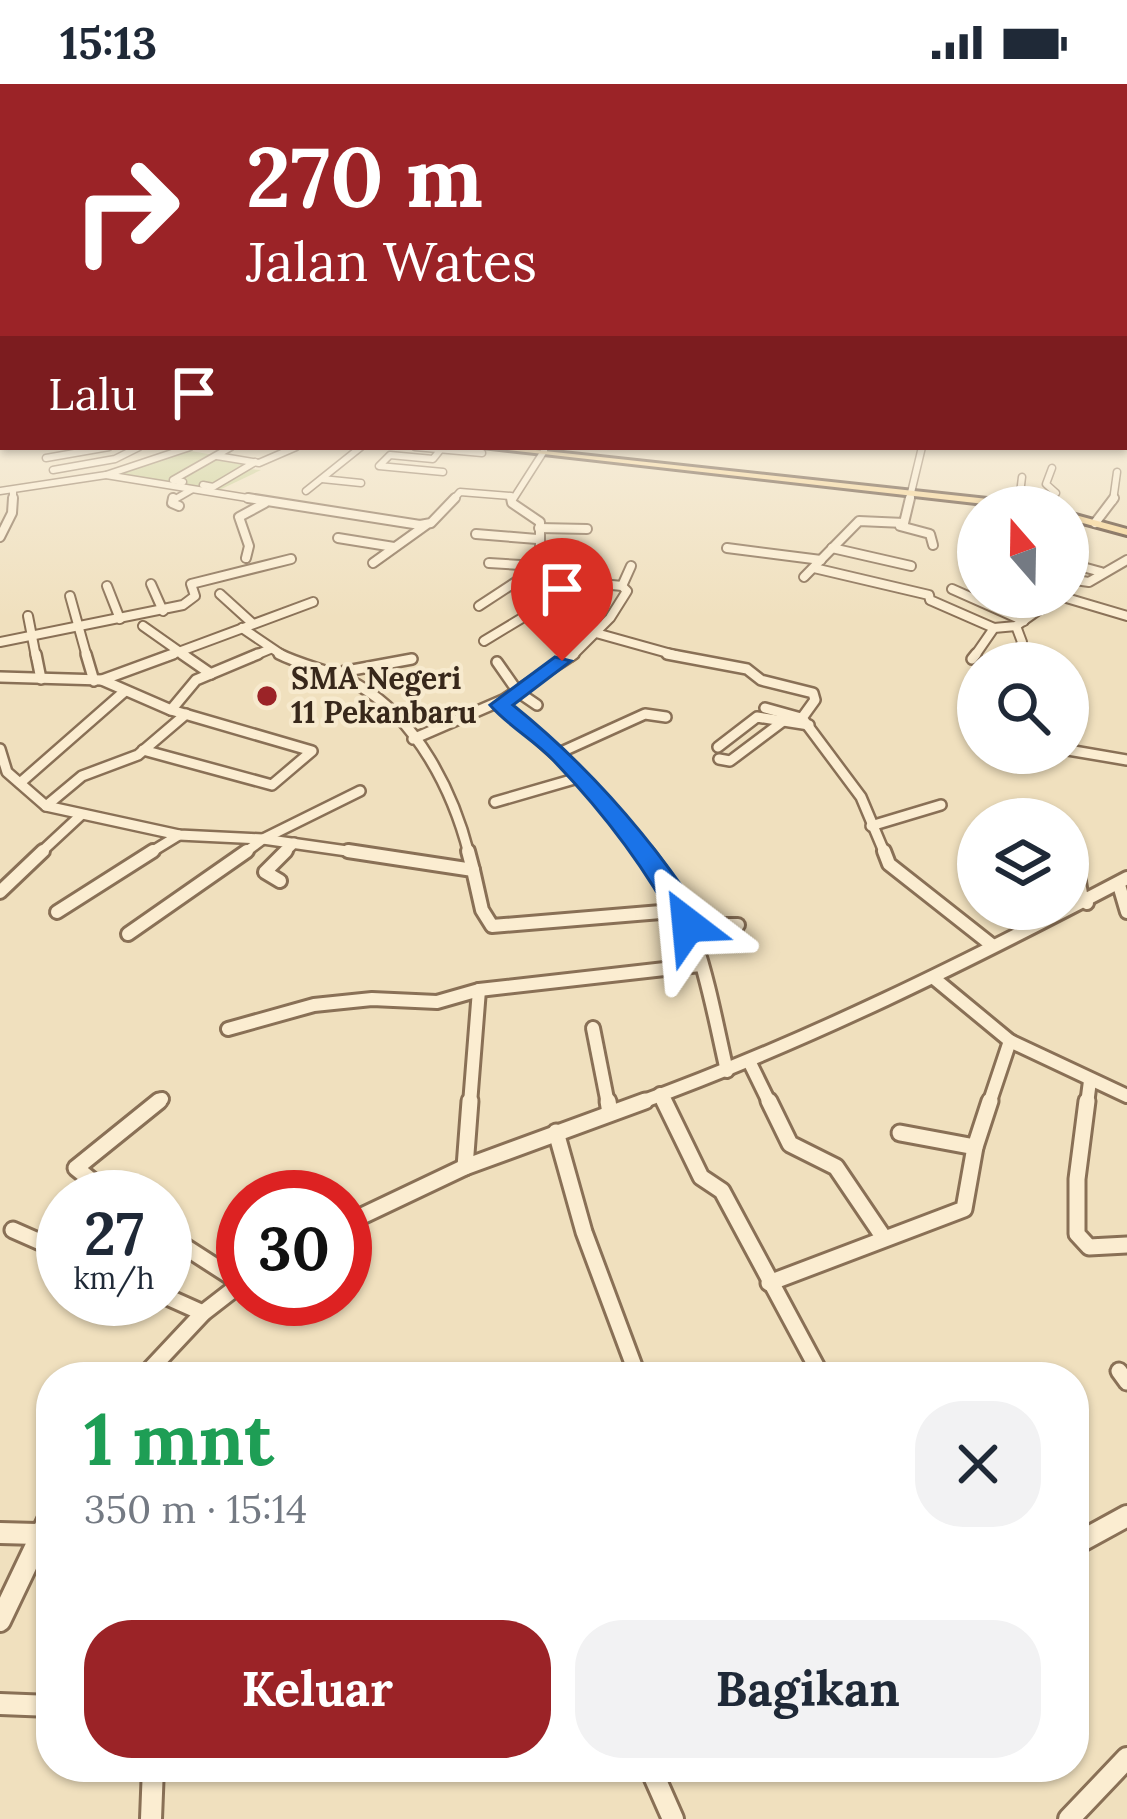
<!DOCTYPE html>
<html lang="id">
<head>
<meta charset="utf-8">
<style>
  body { margin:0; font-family:Lora,serif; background:#f2f2f3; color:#1f2937; height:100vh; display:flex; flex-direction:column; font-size:45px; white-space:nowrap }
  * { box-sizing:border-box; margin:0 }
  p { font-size:39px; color:#747a83 }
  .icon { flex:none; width:66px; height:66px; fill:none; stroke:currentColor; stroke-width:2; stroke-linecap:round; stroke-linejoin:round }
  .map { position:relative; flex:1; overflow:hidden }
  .panel { position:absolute; left:36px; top:1278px; width:1053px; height:420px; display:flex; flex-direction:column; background:#fff; border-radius:48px; box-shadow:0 3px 9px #0004 }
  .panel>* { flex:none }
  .top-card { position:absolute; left:0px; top:0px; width:1128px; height:366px; box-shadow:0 3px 9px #0004; background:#9b2327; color:#fff; overflow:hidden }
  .needle { width:78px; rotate:340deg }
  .controls { position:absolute; left:957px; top:402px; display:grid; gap:24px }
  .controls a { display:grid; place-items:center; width:132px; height:132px; border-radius:50%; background:#fff; box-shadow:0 3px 9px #0004; font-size:60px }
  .speed { position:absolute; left:36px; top:1086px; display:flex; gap:24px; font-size:60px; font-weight:700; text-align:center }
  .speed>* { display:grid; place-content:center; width:156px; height:156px; border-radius:50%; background:#fff; box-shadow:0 3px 9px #0004; line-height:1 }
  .speed small { font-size:30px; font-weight:400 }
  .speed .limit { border:18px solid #d22; background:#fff; color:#111 }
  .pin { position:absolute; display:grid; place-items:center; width:102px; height:102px; color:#fff; margin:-123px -51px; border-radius:50% 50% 50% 0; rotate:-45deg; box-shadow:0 0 12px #0007 }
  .pin .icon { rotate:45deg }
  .me { position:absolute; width:132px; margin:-66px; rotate:331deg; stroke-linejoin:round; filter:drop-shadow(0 0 9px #0008) }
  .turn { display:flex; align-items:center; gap:42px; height:252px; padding:0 48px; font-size:54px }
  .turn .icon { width:156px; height:156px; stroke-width:2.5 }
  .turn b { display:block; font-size:84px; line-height:102px }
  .then { display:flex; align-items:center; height:114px; padding:0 48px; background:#0003; gap:24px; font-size:45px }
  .round { display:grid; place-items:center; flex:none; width:126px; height:126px; border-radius:48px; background:#f2f2f3 }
  .headline { display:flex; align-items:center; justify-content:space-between; height:204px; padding:0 48px }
  h1 { font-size:72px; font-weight:700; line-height:90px; color:#1e9e55 }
  .button { display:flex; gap:24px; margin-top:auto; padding:24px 48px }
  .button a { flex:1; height:138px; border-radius:48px; background:#9b2327; color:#fff; font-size:48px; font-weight:700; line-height:138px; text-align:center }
  .button a+a { background:#f2f2f3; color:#1f2937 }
  .status { display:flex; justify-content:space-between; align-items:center; height:84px; padding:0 60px; background:#fff; direction:ltr }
  .status svg { height:33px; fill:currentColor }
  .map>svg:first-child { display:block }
</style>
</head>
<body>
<div class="status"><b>15:13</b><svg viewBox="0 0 49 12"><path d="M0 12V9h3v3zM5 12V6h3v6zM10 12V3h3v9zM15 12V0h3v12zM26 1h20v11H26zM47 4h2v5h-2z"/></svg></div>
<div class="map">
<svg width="1127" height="1735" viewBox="0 0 1127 1735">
  <rect width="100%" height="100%" fill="#f0e0be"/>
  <path fill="#c9ce92" d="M 185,366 L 237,375 L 234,378 L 248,381 L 248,385 L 261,386 L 215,408 L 109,391 Z"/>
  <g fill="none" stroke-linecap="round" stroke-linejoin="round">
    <g stroke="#897056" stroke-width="9">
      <g id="minor-far5">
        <path d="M 415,363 L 482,369"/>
        <path d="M 441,365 L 433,375 L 390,371 L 379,382 L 443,388"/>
        <path d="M 217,372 L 259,379 L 296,363"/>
        <path d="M 46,374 L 109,363"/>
        <path d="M 53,386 L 115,375 L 139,363"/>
        <path d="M 106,391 L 266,417"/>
        <path d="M 322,395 L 361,399"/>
        <path d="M 183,398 L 173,396 L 231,363"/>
        <path d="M 203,401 L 213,403 L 255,378"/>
        <path d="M 0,407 L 106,391 L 190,363"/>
        <path d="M 306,407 L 361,363"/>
        <path d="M 13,417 L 13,406"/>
        <path d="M 172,417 L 191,406"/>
        <path d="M 452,417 L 460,408 L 511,412"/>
        <path d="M 512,417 L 544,367"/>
        <path d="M 909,417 L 922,363"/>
        <path d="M 1019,417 L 1022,393"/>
        <path d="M 1048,417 L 1056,409 L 1046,400 L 1052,384"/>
        <path d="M 1113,417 L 1117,388"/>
      </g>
    </g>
    <g stroke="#897056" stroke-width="12">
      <g id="minor-far4">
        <path d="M 173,414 L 172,419 L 179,422"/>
        <path d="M 248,414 L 420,441 L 431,439 L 455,414"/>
        <path d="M 511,414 L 512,419 L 540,438 L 540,482 L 572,497 L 622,502 L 627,507 L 610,534 L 571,573"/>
        <path d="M 1019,419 L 1020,414"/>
        <path d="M 1041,423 L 1051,414"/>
        <path d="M 1095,439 L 1114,414"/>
        <path d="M 900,442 L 930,450 L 933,461"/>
        <path d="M 539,444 L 587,445"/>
        <path d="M 476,450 L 537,455"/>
        <path d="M 0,453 L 12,429 L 13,414"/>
        <path d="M 338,454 L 394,463"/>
        <path d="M 727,464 L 821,476"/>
        <path d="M 832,464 L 911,482"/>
        <path d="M 246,474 L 249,462 L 239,433 L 265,419"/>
        <path d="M 373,479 L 426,441"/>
        <path d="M 489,479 L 538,482"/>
        <path d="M 1068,479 L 1101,488"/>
        <path d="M 814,484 L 929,511 L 930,516 L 994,544"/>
        <path d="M 970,492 L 978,496"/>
        <path d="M 804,493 L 859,437 L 904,439 L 910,414"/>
        <path d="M 1068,495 L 1089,498 L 1127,476"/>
        <path d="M 151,500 L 163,527"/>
        <path d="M 107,502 L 120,535"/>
        <path d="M 622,502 L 631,482"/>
        <path d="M 952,505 L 1024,537"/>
        <path d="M 220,510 L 252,539"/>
        <path d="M 70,512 L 87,573"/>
        <path d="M 1015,513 L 1042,525"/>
        <path d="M 1063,513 L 1127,532"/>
        <path d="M 479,522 L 540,482"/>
        <path d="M 28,532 L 36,573"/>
        <path d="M 143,542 L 187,573"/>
        <path d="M 1016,542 L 1022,558 L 1017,573"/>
        <path d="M 242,544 L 285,573"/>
        <path d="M 596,549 L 682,573"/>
        <path d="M 484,557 L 547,519 L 572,497"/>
        <path d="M 0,558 L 183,521 L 195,512 L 191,500 L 291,475"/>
        <path d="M 165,573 L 313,518"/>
        <path d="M 251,573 L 270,565"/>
        <path d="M 974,573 L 994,544 L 1016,542 L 1057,513"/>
      </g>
    </g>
    <g stroke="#897056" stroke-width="14">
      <g id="minor-far3">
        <path d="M 36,570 L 41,595"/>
        <path d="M 86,570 L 94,597"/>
        <path d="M 182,570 L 211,590"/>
        <path d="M 279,570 C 305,583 334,587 358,601 C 417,635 453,707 469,770"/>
        <path d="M 667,570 L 747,585 L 761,596 L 813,609 L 815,616 L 802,634 L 861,713 L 885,770"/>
        <path d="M 972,575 L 976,570"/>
        <path d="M 497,578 L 518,608 L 537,621"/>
        <path d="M 1015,579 L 1018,570"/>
        <path d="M 336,589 L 412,575"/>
        <path d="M 0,593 L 102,596 L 173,570"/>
        <path d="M 102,596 L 171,626 L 312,667 L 272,701 L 143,666"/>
        <path d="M 500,621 L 575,688 L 649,770"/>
        <path d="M 765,624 L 801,634"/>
        <path d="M 171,626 L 196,596 L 258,570"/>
        <path d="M 413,655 L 503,616 L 574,570"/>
        <path d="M 718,663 L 757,633 L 809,641"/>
        <path d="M 0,665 L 7,688 L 46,722 L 179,751 L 263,755 L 368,770"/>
        <path d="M 1068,666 L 1127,676"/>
        <path d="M 559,669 L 645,630 L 666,633"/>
        <path d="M 719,675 L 730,677 L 782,638"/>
        <path d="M 20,699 L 125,607"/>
        <path d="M 495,718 L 578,694"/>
        <path d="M 46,722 L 82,692 L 138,671 L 186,630"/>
        <path d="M 871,742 L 941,721"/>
        <path d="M 1071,748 L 1075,770"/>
        <path d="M 39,770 L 81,731"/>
        <path d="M 148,770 L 179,751"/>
        <path d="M 243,770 L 263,755 L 360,707"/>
        <path d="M 283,770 L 294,759"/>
      </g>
    </g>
    <g stroke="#897056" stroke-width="18">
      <g id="minor-far2">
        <path d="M 348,767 L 473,786 L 482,826 L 492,842 L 685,826"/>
        <path d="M 468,767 L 473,786"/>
        <path d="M 646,767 C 699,832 709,909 727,987"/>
        <path d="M 884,767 L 889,780 L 993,862"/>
        <path d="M 1074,767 L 1081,810 L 1087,819"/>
        <path d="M 280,797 L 265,788 L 286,767"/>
        <path d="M 1119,801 L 1127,828"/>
        <path d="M 0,808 L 43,767"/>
        <path d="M 57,828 L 153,767"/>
        <path d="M 688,841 L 738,841"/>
        <path d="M 128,850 L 247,767"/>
        <path d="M 935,895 L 1010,957 L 1127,1012"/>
        <path d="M 593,944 L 608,1020"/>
        <path d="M 228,945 L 314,921 L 372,915 L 437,918 L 479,906 L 700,881"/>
        <path d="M 750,979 L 770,1020"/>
        <path d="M 660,1010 L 665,1020"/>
        <path d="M 155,1020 L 162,1015"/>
        <path d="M 470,1020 L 479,906"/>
        <path d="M 636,1020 C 807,958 967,878 1127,794"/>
        <path d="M 989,1020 L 1010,957"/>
        <path d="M 1087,1020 L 1090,997"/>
      </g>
    </g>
    <g stroke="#897056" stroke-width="21">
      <g id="minor-far1">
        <path d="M 608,1017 L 610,1029"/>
        <path d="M 664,1017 L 701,1093 L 722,1107 L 822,1293"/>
        <path d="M 769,1017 L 790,1060 L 836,1083 L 884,1154"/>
        <path d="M 1087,1017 L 1077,1095 L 1077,1150 L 1089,1163 L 1127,1161"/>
        <path d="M 556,1048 L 584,1148 L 634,1282"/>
        <path d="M 900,1049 L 975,1063"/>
        <path d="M 465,1083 L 470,1017"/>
        <path d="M 112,1113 L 76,1084 L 159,1017"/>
        <path d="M 345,1140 L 465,1083 L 645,1017"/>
        <path d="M 13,1146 L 63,1168"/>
        <path d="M 165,1150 L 241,1199"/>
        <path d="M 769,1199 L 964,1125 L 975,1063 L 990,1017"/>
        <path d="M 165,1212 L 203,1229"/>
        <path d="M 1119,1287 L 1127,1298"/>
        <path d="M 143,1293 L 203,1229 L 243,1198"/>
      </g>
    </g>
    <g stroke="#897056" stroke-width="26">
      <g id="minor">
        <path d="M 0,1449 L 37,1450"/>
        <path d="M 1074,1461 L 1127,1432"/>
        <path d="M 0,1537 L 51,1430"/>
        <path d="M 0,1620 L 51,1622"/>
        <path d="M 650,1683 L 673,1735"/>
        <path d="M 151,1735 L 153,1683"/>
        <path d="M 1069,1735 L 1127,1674"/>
      </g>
    </g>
    <g stroke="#563e2b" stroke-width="6">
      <g id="major">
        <path d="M 482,363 L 507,363 L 1035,420 L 1039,423 L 1011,423 Z"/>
        <path d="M 1068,429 L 1127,445 L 1127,451 L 1068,435 Z"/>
      </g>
    </g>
    <use href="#minor-far5" stroke="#fbedd1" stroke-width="6"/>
    <use href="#minor-far4" stroke="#fbedd1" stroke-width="8"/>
    <use href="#minor-far3" stroke="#fbedd1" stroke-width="9"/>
    <use href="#minor-far2" stroke="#fbedd1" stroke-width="12"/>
    <use href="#minor-far1" stroke="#fbedd1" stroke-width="15"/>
    <use href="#minor" stroke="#fbedd1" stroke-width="20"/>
    <use href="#major" fill="#f6d493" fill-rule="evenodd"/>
  </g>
  <linearGradient id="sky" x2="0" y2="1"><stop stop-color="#8cb9d4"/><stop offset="0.54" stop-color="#f8f1e2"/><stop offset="1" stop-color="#f8f1e2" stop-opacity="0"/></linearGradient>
  <rect width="1127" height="534" fill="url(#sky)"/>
  <path fill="#1a73e8" stroke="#114b97" stroke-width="3" d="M 555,573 L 571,577 L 513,621 C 585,679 647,749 698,826 L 702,841 L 698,847 L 679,847 C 647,786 602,727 553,676 C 534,656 508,642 490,621 Z"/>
  <circle fill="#9b2327" stroke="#f7eace" stroke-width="4.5" cx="267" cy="612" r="12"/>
  <g text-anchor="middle" stroke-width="9" stroke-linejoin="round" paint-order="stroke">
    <g font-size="30" font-weight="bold" fill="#38281b" stroke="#f7eace" text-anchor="start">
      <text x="291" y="605">SMA Negeri<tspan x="291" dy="34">11 Pekanbaru</tspan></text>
    </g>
  </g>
</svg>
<div class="controls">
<a><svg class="needle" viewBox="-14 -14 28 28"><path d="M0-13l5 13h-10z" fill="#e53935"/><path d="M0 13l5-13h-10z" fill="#747a83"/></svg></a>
<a><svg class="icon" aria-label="search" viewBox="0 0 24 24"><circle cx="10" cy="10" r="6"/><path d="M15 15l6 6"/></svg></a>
<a><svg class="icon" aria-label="layers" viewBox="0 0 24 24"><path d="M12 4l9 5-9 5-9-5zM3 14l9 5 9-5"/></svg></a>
</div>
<div class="speed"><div>27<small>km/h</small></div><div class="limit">30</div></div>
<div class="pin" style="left:562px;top:577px;background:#d93025"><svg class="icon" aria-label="arrive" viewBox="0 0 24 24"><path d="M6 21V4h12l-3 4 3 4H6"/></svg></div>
<svg class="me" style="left:688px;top:841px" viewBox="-20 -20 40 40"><path d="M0-17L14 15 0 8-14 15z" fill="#1a73e8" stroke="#fff" stroke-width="4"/></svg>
<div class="top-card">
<div class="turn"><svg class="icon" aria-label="right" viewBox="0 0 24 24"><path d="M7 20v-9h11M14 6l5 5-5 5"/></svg><div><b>270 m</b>Jalan Wates</div></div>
<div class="then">Lalu<svg class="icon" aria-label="arrive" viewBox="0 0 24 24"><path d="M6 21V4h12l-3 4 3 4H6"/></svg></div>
</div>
<section class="panel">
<div class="headline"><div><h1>1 mnt</h1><p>350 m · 15:14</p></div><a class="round"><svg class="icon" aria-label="close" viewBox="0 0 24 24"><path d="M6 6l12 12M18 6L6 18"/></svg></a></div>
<div class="button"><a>Keluar</a><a>Bagikan</a></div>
</section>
</div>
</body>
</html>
